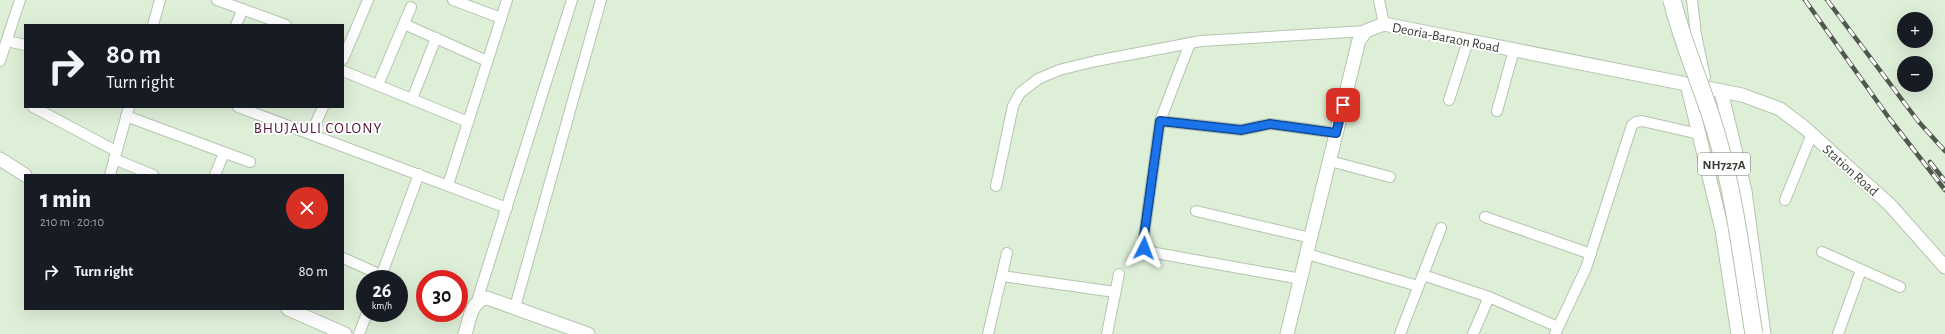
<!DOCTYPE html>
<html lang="en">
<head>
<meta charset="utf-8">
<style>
  body { margin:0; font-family:"Alegreya Sans",sans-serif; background:#242831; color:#f1f3f6; height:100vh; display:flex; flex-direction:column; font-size:15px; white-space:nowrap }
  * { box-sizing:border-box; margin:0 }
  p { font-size:13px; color:#9ea1a6 }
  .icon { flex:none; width:22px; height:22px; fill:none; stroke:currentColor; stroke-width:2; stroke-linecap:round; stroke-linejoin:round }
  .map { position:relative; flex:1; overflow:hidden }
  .panel { position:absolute; left:24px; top:174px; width:320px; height:136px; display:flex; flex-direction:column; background:#171b24; border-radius:0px; box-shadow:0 4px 16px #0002 }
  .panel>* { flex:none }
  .top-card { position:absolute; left:24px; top:24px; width:320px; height:84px; border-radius:0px; box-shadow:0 4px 16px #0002; background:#171b24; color:#f1f3f6; overflow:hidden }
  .controls { position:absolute; left:1897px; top:12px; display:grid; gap:8px }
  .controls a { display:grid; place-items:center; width:36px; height:36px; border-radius:50%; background:#171b24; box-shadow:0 4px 16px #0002; font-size:20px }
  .speed { position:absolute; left:356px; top:270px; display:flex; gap:8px; font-size:20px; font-weight:700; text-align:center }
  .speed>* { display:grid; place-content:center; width:52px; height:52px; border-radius:50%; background:#171b24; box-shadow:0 4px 16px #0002; line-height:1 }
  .speed small { font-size:10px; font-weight:400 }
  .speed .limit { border:6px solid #d22; background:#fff; color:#111 }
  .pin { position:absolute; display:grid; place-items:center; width:34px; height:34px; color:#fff; margin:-17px; border-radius:8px; box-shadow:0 2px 6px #0006 }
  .me { position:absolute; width:44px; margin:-22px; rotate:3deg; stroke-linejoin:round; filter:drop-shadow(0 0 3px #0008) }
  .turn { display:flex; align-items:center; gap:14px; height:84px; padding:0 16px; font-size:18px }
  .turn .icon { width:52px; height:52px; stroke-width:2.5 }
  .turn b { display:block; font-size:28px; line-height:34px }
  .round { display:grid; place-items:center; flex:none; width:42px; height:42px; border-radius:21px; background:#242831 }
  .overview { display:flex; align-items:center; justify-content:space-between; height:68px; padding:0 16px }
  h1 { font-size:24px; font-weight:800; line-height:30px }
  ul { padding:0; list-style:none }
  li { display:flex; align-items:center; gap:12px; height:60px; padding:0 16px }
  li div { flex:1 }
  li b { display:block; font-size:15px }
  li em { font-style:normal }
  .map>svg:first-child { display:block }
</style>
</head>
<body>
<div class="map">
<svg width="1945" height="334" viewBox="0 0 1945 334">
  <rect width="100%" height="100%" fill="#deefd8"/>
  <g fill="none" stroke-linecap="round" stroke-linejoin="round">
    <g stroke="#b4c4ae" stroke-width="12">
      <g id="street">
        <path d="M 217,0 L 286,25"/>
        <path d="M 453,0 L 501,18"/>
        <path d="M 1379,0 L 1384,24"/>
        <path d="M 1692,0 L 1696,35 L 1705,77"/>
        <path d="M 404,24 L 487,61"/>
        <path d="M 153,25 L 160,0"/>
        <path d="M 236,25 L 243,9"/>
        <path d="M 7,41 L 25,45"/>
        <path d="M 1190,43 L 1160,121 L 1143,243 L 1144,248 L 1156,253 L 1301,279"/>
        <path d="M 343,59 L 368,0"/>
        <path d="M 0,61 L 20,0"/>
        <path d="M 343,71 L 468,122"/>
        <path d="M 378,85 L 411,7"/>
        <path d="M 412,99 L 436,38"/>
        <path d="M 1449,100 L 1468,41"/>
        <path d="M 33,107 L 116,151"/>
        <path d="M 238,107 L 507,208"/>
        <path d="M 1497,111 L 1514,50"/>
        <path d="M 126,116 L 250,162"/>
        <path d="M 1160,121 L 1241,130 L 1270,124 L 1337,133"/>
        <path d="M 311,134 L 323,107"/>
        <path d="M 114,159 L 153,175"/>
        <path d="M 1330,161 L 1390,177"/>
        <path d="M 110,175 L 129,107"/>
        <path d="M 215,175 L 224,153"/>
        <path d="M 448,185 L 507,0"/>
        <path d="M 996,186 L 1013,106 L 1020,93 L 1038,79 L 1059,70 L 1096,61 L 1201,41 L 1366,31"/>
        <path d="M 1785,200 L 1812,134"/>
        <path d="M 1196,211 L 1311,238"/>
        <path d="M 1485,217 L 1591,254"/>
        <path d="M 1822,252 L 1900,287"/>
        <path d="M 1307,254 L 1418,286"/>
        <path d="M 343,258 L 381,275"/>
        <path d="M 1423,275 L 1489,297 L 1558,327"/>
        <path d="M 1002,276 L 1115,292"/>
        <path d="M 380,279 L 419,174"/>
        <path d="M 477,301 L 572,0"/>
        <path d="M 515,307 L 601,0"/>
        <path d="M 359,334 L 367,313"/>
        <path d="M 988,334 L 1007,253"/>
        <path d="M 1107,334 L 1119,274"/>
        <path d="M 1400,334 L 1441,228"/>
        <path d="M 1473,334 L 1489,297"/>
        <path d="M 1555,334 L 1586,268 L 1632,125 L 1636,122 L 1642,121 L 1699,134"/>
        <path d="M 1838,334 L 1861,270"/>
      </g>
    </g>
    <g stroke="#b4c4ae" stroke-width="15">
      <g id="secondary">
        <path d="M 1687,84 L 1722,230 L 1738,334"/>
        <path d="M 1721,91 L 1745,191 L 1764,334"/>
        <path d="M 0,159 L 25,175"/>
        <path d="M 288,309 L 345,334"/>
        <path d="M 465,334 C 469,322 471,300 487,298 L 588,334"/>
        <path d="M 1287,334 L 1359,40 L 1366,31 L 1384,24 L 1742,95 L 1780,109 L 1805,128 L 1890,205 L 1945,267"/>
      </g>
    </g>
    <use href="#street" stroke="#fff" stroke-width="10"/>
    <use href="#secondary" stroke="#fff" stroke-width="13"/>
    <g stroke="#51594e" stroke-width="4.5">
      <g id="rail">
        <path d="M 1805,0 L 1889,118 L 1945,190"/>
        <path d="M 1827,0 L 1918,121 L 1945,151"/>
        <path d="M 1930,162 L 1945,181"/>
      </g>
    </g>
    <use href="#rail" stroke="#fff" stroke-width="3" stroke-dasharray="9" stroke-linecap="butt"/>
    <g stroke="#b4c4ae" stroke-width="19" stroke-linecap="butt">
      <path id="highway-bridge" d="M 1672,0 C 1683,46 1704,90 1717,136 C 1736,201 1743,268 1754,334"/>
    </g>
    <use href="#highway-bridge" stroke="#fff" stroke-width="17"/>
  </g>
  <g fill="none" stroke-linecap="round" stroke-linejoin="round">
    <g stroke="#114b97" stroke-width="10">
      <path id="route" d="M 1144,248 L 1143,243 L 1160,121 L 1241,130 L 1270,124 L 1336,133 L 1343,105"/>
    </g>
    <use href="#route" stroke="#1a73e8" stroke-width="7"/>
  </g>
  <g text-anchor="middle" stroke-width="4" stroke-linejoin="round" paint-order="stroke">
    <rect fill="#fff" stroke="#727670" stroke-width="1" x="1698" y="153" width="52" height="22" rx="3"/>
    <g font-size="13" font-weight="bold" fill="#363c33">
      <text x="1724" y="169">NH727A</text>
    </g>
    <g font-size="14" fill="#363c33" stroke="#fff">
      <text transform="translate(1446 37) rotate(11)" y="5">Deoria-Baraon Road</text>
      <text transform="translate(1851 170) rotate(42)" y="5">Station Road</text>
    </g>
    <g font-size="15" letter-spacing="1" fill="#52163a" stroke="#fff">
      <text x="318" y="133">BHUJAULI COLONY</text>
    </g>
  </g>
</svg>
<div class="controls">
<a>+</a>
<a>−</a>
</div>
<div class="speed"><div>26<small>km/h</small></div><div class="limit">30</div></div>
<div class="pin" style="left:1343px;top:105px;background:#d93025"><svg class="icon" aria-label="arrive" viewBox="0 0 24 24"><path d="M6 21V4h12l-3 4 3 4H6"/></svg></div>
<svg class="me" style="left:1144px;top:248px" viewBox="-20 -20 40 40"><path d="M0-17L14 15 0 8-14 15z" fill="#1a73e8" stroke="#fff" stroke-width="4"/></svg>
<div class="top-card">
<div class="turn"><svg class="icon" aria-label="right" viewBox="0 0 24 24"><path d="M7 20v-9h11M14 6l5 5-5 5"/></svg><div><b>80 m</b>Turn right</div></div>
</div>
<section class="panel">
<div class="overview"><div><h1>1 min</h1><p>210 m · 20:10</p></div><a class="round" style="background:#d93025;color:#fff"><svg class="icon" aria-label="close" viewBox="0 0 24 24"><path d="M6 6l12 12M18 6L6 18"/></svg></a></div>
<ul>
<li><svg class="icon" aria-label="right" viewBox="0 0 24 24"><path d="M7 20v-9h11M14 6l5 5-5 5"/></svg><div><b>Turn right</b></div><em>80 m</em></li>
</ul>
</section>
</div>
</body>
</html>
